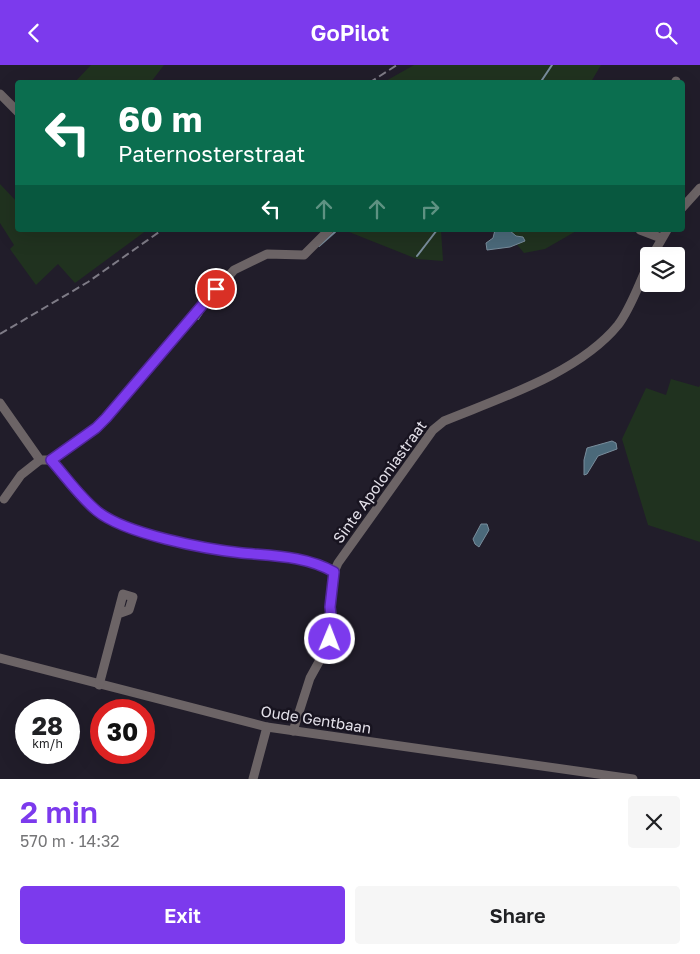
<!DOCTYPE html>
<html lang="en">
<head>
<meta charset="utf-8">
<style>
  body { margin:0; font-family:"Golos Text",sans-serif; background:#f6f6f6; color:#202124; height:100vh; display:flex; flex-direction:column; font-size:19px; white-space:nowrap }
  * { box-sizing:border-box; margin:0 }
  p { font-size:16px; color:#757577 }
  .icon { flex:none; width:28px; height:28px; fill:none; stroke:currentColor; stroke-width:2; stroke-linecap:round; stroke-linejoin:round }
  .map { position:relative; height:714px; overflow:hidden }
  .sheet { display:flex; flex-direction:column; background:#fff; flex:1 }
  .sheet>* { flex:none }
  .top-card { position:absolute; left:15px; top:15px; width:670px; height:152px; border-radius:5px; box-shadow:0 5px 20px #0002; background:#0b6e4f; color:#fff; overflow:hidden }
  .buttons { position:absolute; left:640px; top:182px; display:grid; gap:10px }
  .buttons a { display:grid; place-items:center; width:45px; height:45px; border-radius:5px; background:#fff; box-shadow:0 5px 20px #0002; font-size:25px }
  .speed { position:absolute; left:15px; top:634px; display:flex; gap:10px; font-size:25px; font-weight:700; text-align:center }
  .speed>* { display:grid; place-content:center; width:65px; height:65px; border-radius:50%; background:#fff; box-shadow:0 5px 20px #0002; line-height:1 }
  .speed small { font-size:12px; font-weight:400 }
  .speed .limit { border:8px solid #d22; background:#fff; color:#111 }
  .pin { position:absolute; display:grid; place-items:center; width:42px; height:42px; color:#fff; margin:-21px; border:2px solid #fff; border-radius:50%; box-shadow:0 1px 5px #0007 }
  .me { position:absolute; width:55px; margin:-28px; rotate:1deg; stroke-linejoin:round; filter:drop-shadow(0 0 4px #0008) }
  .turn { display:flex; align-items:center; gap:18px; height:105px; padding:0 20px; font-size:22px }
  .turn .icon { width:65px; height:65px; stroke-width:2.5 }
  .turn b { display:block; font-size:35px; line-height:42px }
  .lanes { display:flex; align-items:center; height:48px; padding:0 20px; background:#0003; justify-content:center; gap:25px; direction:ltr }
  .lanes .off { opacity:.35 }
  .round { display:grid; place-items:center; flex:none; width:52px; height:52px; border-radius:5px; background:#f6f6f6 }
  .head { display:flex; align-items:center; justify-content:space-between; height:85px; padding:0 20px }
  h1 { font-size:30px; font-weight:600; line-height:38px; color:#7c3aed }
  .cta { display:flex; gap:10px; margin-top:auto; padding:10px 20px }
  .cta a { flex:1; height:58px; border-radius:5px; background:#7c3aed; color:#fff; font-size:20px; font-weight:600; line-height:58px; text-align:center }
  .cta a+a { background:#f6f6f6; color:#202124 }
  header { display:flex; justify-content:space-between; align-items:center; height:65px; padding:0 20px; background:#7c3aed; color:#fff; font-size:22px; font-weight:600 }
  .map>svg:first-child { display:block }
</style>
</head>
<body>
<header><svg class="icon" aria-label="back" viewBox="0 0 24 24"><path d="M15 5l-7 7 7 7"/></svg>GoPilot<svg class="icon" aria-label="search" viewBox="0 0 24 24"><circle cx="10" cy="10" r="6"/><path d="M15 15l6 6"/></svg></header>
<div class="map">
<svg width="700" height="714" viewBox="0 0 700 714">
  <rect width="100%" height="100%" fill="#211d2a"/>
  <g fill="#20321f">
    <path d="M 91,0 L 164,0 L 151,17 L 75,17 Z"/>
    <path d="M 414,0 L 601,0 L 591,17 L 384,17 Z"/>
    <path d="M 0,119 L 17,137 L 18,165 L 147,165 L 75,218 L 58,199 L 36,220 L 10,184 L 14,180 L 0,158 Z"/>
    <path d="M 344,165 L 441,165 L 443,196 L 417,194 Z"/>
    <path d="M 505,165 L 578,165 L 545,184 L 524,188 Z"/>
    <path d="M 671,314 L 699,322 L 700,320 L 700,477 L 648,460 L 622,374 L 646,323 L 666,330 Z"/>
  </g>
  <g fill="#4b697a" stroke="#798d9c">
    <path d="M 495,165 L 509,165 L 516,171 L 523,172 L 525,176 L 510,182 L 487,185 L 486,178 L 493,173 Z"/>
    <path d="M 612,376 L 616,378 L 617,384 L 598,391 L 587,409 L 584,410 L 584,395 L 587,383 Z"/>
    <path d="M 481,459 L 487,459 L 489,465 L 479,482 L 475,479 L 473,474 Z"/>
  </g>
  <g fill="none" stroke-linecap="round" stroke-linejoin="round">
    <g stroke="#798d9c" stroke-width="2">
      <path d="M 540,18 L 552,0"/>
      <path d="M 319,181 L 335,167"/>
      <path d="M 417,191 L 437,165"/>
      <path d="M 198,254 L 202,248"/>
    </g>
    <g stroke="#6c6466" stroke-width="9">
      <path d="M 675,18 L 676,16"/>
      <path d="M 0,29 L 18,47"/>
      <path d="M 682,143 L 700,123"/>
      <path d="M 640,165 L 661,173"/>
      <path d="M 652,191 L 667,165"/>
      <path d="M 0,338 L 40,395 L 51,395"/>
      <path d="M 51,395 L 96,363 L 106,353 L 234,205 L 267,189 L 304,190 L 329,165"/>
      <path d="M 51,395 C 66,412 79,431 97,446 C 125,469 205,484 242,488 C 274,491 306,491 334,507"/>
      <path d="M 4,434 L 21,410 L 40,395"/>
      <path d="M 0,593 L 267,662 L 633,714"/>
      <path d="M 99,620 L 123,529 L 133,532 L 129,545 L 118,549"/>
      <path d="M 293,666 L 310,613 L 331,575 L 333,566 L 330,534 L 334,507 L 338,498 L 433,365 L 444,356 C 500,333 579,308 618,260 C 631,243 639,218 649,198"/>
      <path d="M 253,714 L 267,662"/>
    </g>
    <g stroke="#7e7b86" stroke-width="2" stroke-dasharray="8 4" stroke-linecap="butt">
      <path d="M 369,18 L 397,0"/>
      <path d="M 0,269 L 88,217 L 162,165"/>
    </g>
  </g>
  <g fill="none" stroke-linecap="round" stroke-linejoin="round">
    <g stroke="#51269a" stroke-width="12">
      <path id="route" d="M 216,224 L 106,353 L 96,363 L 51,395 C 66,412 79,431 97,446 C 125,469 205,484 242,488 C 274,491 306,491 334,507 L 330,542 L 333,566 L 330,574"/>
    </g>
    <use href="#route" stroke="#7c3aed" stroke-width="9"/>
  </g>
  <g text-anchor="middle" stroke-width="5" stroke-linejoin="round" paint-order="stroke">
    <g font-size="15" fill="#e4e1ea" stroke="#181420">
      <text transform="translate(380 417) rotate(-54)" y="5">Sinte Apoloniastraat</text>
      <text transform="translate(316 655) rotate(9)" y="5">Oude Gentbaan</text>
    </g>
  </g>
</svg>
<div class="buttons">
<a><svg class="icon" aria-label="layers" viewBox="0 0 24 24"><path d="M12 4l9 5-9 5-9-5zM3 14l9 5 9-5"/></svg></a>
</div>
<div class="speed"><div>28<small>km/h</small></div><div class="limit">30</div></div>
<div class="pin" style="left:216px;top:224px;background:#d93025"><svg class="icon" aria-label="arrive" viewBox="0 0 24 24"><path d="M6 21V4h12l-3 4 3 4H6"/></svg></div>
<svg class="me" style="left:330px;top:574px" viewBox="-20 -20 40 40"><circle r="17" fill="#7c3aed" stroke="#fff" stroke-width="3"/><path d="M0-11L8 9 0 5-8 9z" fill="#fff"/></svg>
<div class="top-card">
<div class="turn"><svg class="icon" aria-label="left" viewBox="0 0 24 24"><path d="M17 20v-9H6M10 6l-5 5 5 5"/></svg><div><b>60 m</b>Paternosterstraat</div></div>
<div class="lanes"><svg class="icon" aria-label="left" viewBox="0 0 24 24"><path d="M17 20v-9H6M10 6l-5 5 5 5"/></svg><svg class="icon off" aria-label="ahead" viewBox="0 0 24 24"><path d="M12 20V5M6 11l6-6 6 6"/></svg><svg class="icon off" aria-label="ahead" viewBox="0 0 24 24"><path d="M12 20V5M6 11l6-6 6 6"/></svg><svg class="icon off" aria-label="right" viewBox="0 0 24 24"><path d="M7 20v-9h11M14 6l5 5-5 5"/></svg></div>
</div>
</div>
<section class="sheet">
<div class="head"><div><h1>2 min</h1><p>570 m · 14:32</p></div><a class="round"><svg class="icon" aria-label="close" viewBox="0 0 24 24"><path d="M6 6l12 12M18 6L6 18"/></svg></a></div>
<div class="cta"><a>Exit</a><a>Share</a></div>
</section>
</body>
</html>
